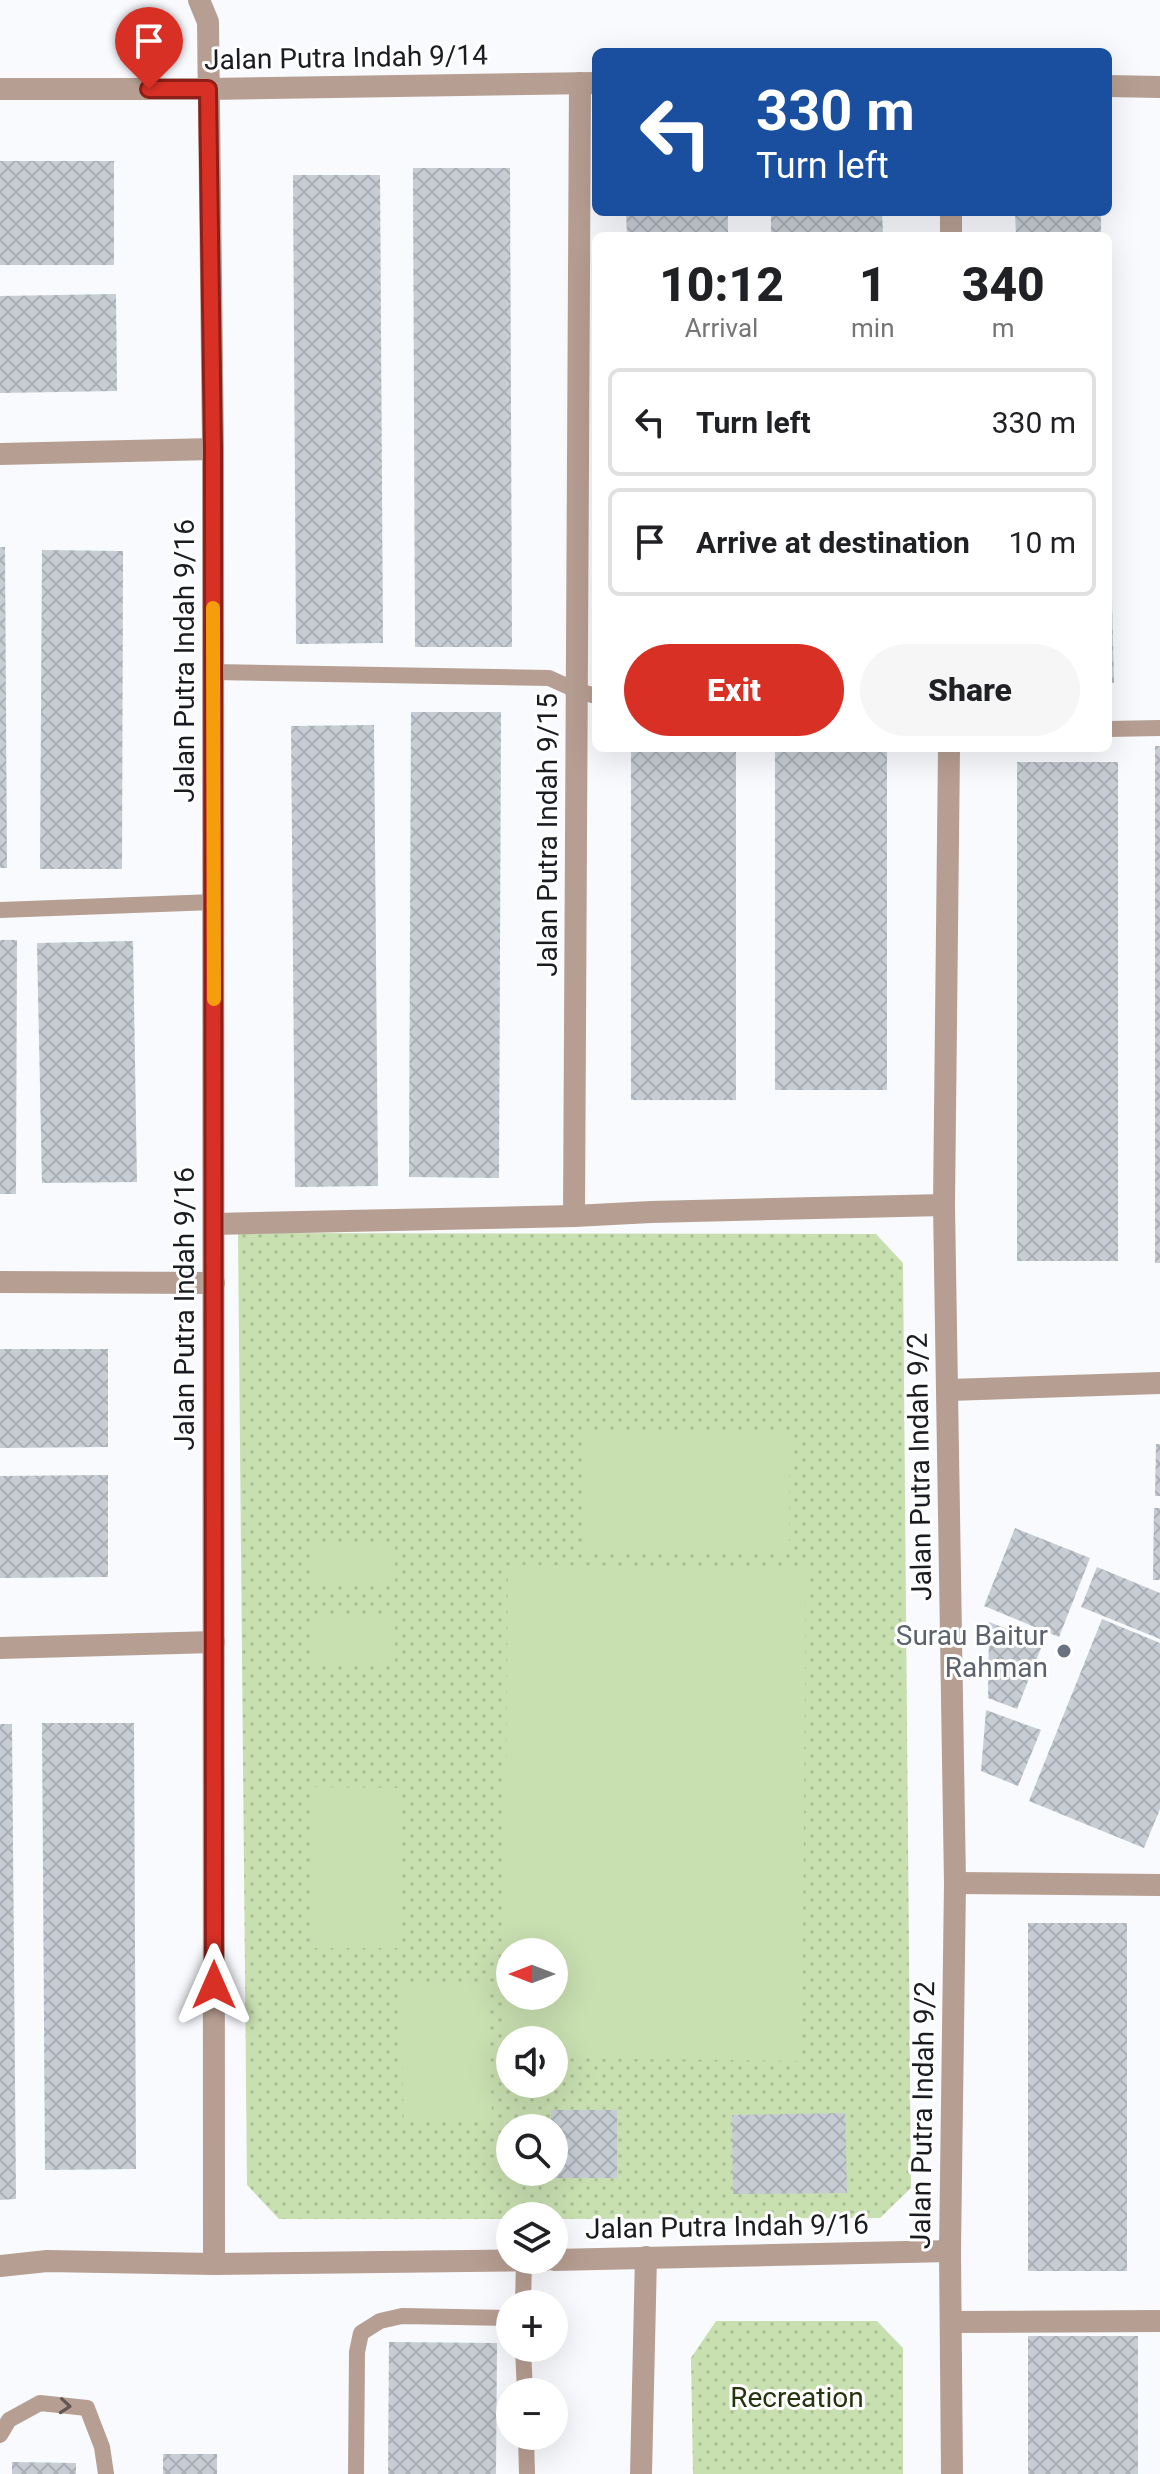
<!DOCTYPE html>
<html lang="en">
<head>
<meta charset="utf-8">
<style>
  body { margin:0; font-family:Roboto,sans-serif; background:#f6f6f6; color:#202124; height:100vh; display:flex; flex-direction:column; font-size:30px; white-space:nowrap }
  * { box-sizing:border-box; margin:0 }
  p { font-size:26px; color:#757577 }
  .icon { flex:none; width:44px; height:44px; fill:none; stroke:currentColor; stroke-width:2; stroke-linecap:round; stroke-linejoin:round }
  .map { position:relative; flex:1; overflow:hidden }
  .sheet { position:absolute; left:592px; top:232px; width:520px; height:520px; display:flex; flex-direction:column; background:#fff; border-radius:12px; box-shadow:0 8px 32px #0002 }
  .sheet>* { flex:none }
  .banner { position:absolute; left:592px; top:48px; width:520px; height:168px; border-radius:12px; box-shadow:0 8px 32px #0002; background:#1a4fa0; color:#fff; overflow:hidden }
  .needle { width:52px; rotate:270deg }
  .buttons { position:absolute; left:496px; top:1938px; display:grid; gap:16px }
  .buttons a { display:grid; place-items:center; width:72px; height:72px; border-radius:50%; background:#fff; box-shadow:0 8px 32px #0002; font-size:40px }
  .pin { position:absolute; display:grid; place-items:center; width:68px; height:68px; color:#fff; margin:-82px -34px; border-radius:50% 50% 50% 0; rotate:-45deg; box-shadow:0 0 8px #0007 }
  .pin .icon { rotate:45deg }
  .me { position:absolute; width:88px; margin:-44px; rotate:0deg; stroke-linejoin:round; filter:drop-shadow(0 0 6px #0008) }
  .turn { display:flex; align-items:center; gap:28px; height:168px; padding:0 32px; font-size:36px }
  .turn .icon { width:104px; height:104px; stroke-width:2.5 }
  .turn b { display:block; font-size:56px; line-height:68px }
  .eta { display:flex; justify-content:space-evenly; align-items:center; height:136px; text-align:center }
  .eta b { font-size:48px; font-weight:800; line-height:56px }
  .action { display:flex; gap:16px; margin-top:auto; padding:16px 32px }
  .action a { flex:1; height:92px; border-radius:48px; background:#d93025; color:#fff; font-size:32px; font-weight:800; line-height:92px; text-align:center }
  .action a+a { background:#f6f6f6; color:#202124 }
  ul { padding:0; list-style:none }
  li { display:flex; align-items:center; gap:24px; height:108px; margin:0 16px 12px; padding:0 16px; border:4px solid #e0e0e0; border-radius:12px }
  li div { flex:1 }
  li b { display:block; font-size:30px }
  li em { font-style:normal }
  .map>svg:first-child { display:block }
</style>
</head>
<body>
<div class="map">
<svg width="1160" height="2474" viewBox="0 0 1160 2474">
  <defs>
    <pattern id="park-dots" width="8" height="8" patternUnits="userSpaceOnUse" patternTransform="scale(2)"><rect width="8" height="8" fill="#c8dfb0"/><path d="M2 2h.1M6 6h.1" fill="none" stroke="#abbf97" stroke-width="1.8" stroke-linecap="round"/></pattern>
    <pattern id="building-cross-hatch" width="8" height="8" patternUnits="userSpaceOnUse" patternTransform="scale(2)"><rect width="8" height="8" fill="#c7cdd5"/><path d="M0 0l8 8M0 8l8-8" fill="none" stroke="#aaafb6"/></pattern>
  </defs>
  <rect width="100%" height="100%" fill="#f8fafe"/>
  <g fill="url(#park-dots)" fill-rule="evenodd">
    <path d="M 238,1233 L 876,1234 L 903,1263 L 911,2188 L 880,2218 L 554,2219 L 554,2216 L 510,2216 L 510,2219 L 279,2219 L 247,2185 ZM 510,1952 L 554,1952 L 554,1996 L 510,1996 ZM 510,2040 L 554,2040 L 554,2084 L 510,2084 ZM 510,2128 L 554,2128 L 554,2172 L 510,2172 Z"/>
    <path d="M 716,2321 L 877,2321 L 903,2348 L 903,2474 L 693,2474 L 691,2358 Z"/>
  </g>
  <g fill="#c8dfb0" fill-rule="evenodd">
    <path d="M 584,1432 L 790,1434 L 789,1554 L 583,1553 Z"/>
    <rect x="312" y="1544" width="83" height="42"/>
    <path d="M 508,1565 L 806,1567 L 802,2061 L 554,2058 L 554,2040 L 510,2040 L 510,2058 L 504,2058 ZM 510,1952 L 554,1952 L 554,1996 L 510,1996 Z"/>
    <rect x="312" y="1618" width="83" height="44"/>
    <path d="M 312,1787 L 400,1788 L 399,1948 L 310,1948 Z"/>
    <path d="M 488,1982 L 492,2120 L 404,2122 L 400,1985 Z"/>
  </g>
  <g fill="url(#building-cross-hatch)">
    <rect x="0" y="161" width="114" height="104"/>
    <path d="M 413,168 L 510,168 L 512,647 L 415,647 Z"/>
    <path d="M 293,175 L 380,175 L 383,643 L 296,644 Z"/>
    <path d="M 626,212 L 728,212 L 728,236 L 627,236 Z"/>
    <path d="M 771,212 L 882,212 L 883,236 L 771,236 Z"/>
    <path d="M 1015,212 L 1101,212 L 1101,236 L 1016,236 Z"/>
    <path d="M 116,294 L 117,391 L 0,393 L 0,296 Z"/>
    <path d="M 0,547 L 5,547 L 7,868 L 0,868 Z"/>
    <path d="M 42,550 L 123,551 L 122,869 L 40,869 Z"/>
    <path d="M 1108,554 L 1111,554 L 1114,683 L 1108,683 Z"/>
    <path d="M 411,712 L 501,712 L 499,1178 L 409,1177 Z"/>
    <path d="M 374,725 L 378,1186 L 295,1187 L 291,726 Z"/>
    <rect x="1155" y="746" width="5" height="517"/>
    <rect x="631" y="748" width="105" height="352"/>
    <rect x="775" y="748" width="112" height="342"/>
    <rect x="1017" y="762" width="101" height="499"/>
    <path d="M 0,940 L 17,940 L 16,1194 L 0,1194 Z"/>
    <path d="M 133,941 L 137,1182 L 42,1183 L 37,943 Z"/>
    <path d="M 0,1349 L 108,1349 L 108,1447 L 0,1448 Z"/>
    <path d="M 1156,1444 L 1160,1444 L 1160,1496 L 1155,1496 Z"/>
    <path d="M 108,1475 L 108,1577 L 0,1578 L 0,1476 Z"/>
    <path d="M 1154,1508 L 1160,1508 L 1160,1580 L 1153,1580 Z"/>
    <path d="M 1015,1528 L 1090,1558 L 1059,1637 L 984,1606 Z"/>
    <path d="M 1097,1567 L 1160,1593 L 1160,1639 L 1081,1607 Z"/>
    <path d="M 1102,1619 L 1160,1643 L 1160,1809 L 1144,1848 L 1029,1801 Z"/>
    <path d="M 989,1622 L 1043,1643 L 1017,1709 L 988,1698 Z"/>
    <path d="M 986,1710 L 1041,1730 L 1018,1786 L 981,1771 Z"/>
    <path d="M 42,1723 L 134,1723 L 136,2169 L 45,2170 Z"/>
    <path d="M 0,1724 L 12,1724 L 16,2199 L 0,2200 Z"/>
    <rect x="1028" y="1923" width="99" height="348"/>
    <path d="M 551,2110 L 617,2110 L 617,2178 L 551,2178 L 551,2172 L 554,2172 L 554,2128 L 551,2128 Z"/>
    <path d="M 845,2113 L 847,2193 L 733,2194 L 732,2115 Z"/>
    <rect x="1028" y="2336" width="110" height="138"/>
    <path d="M 389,2342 L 497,2343 L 496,2474 L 388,2474 Z"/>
    <rect x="163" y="2454" width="54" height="20"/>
    <path d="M 12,2462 L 76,2463 L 76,2474 L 12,2474 Z"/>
  </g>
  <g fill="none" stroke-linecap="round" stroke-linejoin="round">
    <g stroke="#b79e92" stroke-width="16">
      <path d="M 213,672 L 549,678 L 578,691 L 596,696"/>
      <path d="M 1108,729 L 1160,728"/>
      <path d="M 0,910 L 214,902"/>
      <path d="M 523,2304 L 524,2261"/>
      <path d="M 523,2348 L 525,2392"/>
      <path d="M 0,2435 L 9,2420 L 40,2403 L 87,2408 L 102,2447 L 106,2474"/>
      <path d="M 526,2436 L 527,2474"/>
      <path d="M 356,2474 L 357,2352 L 361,2333 L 380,2321 L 402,2316 L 510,2318"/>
    </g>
    <g stroke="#b79e92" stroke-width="22">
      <path d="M 199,0 L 208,22 L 213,449 L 214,2264"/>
      <path d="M 580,83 L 574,1216 L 651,1212 L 944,1205"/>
      <path d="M 1108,86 L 1160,87"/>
      <path d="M 0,89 L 208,89 L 596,83"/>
      <path d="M 951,236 L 951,212"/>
      <path d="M 0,454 L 213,449"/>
      <path d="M 949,748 L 944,1205 L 955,1883 L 950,2251 L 952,2474"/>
      <path d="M 214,1224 L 574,1216"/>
      <path d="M 0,1282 L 214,1283"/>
      <path d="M 949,1390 L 1160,1383"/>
      <path d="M 0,1648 L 214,1642"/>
      <path d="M 955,1883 L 1160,1885"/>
      <path d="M 554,2260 L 950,2251"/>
      <path d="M 0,2266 L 47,2261 L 214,2264 L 545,2260"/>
      <path d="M 951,2322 L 1160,2321"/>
      <path d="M 641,2474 L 646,2257"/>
    </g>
  </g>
  <defs><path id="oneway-chevron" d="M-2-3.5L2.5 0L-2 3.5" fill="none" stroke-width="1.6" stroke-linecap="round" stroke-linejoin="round" transform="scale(2)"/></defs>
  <use stroke="#615653" href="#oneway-chevron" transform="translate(65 2406) rotate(5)"/>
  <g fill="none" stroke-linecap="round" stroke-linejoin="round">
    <g stroke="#8d1f18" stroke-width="20">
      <path id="route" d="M 149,89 L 208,89 L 213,449 L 214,1985"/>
    </g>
    <use href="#route" stroke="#d93025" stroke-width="14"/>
    <path stroke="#f59e0b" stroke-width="14" d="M 213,608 L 214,999"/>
  </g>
  <circle fill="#6b7280" stroke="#fff" stroke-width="3" cx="1064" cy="1651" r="8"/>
  <g text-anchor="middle" stroke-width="6" stroke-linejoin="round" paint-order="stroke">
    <g font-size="28" fill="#1a1c1f" stroke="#fff">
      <text transform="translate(346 57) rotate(-1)" y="10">Jalan Putra Indah 9/14</text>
      <text transform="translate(184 661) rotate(-90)" y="10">Jalan Putra Indah 9/16</text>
      <text transform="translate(547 835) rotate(-90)" y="10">Jalan Putra Indah 9/15</text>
      <text transform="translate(184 1309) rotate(-90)" y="10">Jalan Putra Indah 9/16</text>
      <text transform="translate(919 1467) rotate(-91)" y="10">Jalan Putra Indah 9/2</text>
      <text transform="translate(922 2115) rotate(-89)" y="10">Jalan Putra Indah 9/2</text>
      <text transform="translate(727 2226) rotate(-1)" y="10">Jalan Putra Indah 9/16</text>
    </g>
    <g font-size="28" fill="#5b616d" stroke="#fff" text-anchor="end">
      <text x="1048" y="1645">Surau Baitur<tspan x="1048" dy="32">Rahman</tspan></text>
    </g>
    <g font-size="28" fill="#24340d" stroke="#fff">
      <text x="797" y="2407">Recreation</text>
    </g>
  </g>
</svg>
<div class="buttons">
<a><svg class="needle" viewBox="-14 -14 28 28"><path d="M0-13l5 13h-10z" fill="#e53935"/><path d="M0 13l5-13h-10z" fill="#757577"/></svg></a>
<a><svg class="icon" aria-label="sound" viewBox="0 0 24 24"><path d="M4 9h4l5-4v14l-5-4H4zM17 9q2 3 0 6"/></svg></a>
<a><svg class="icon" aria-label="search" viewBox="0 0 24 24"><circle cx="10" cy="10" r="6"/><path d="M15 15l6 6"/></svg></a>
<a><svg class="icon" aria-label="layers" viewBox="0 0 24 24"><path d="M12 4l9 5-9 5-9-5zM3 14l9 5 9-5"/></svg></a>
<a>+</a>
<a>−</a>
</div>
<div class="pin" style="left:149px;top:89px;background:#d93025"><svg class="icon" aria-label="arrive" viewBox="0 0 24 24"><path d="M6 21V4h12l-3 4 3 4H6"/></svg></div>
<svg class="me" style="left:214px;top:1985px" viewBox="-20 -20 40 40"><path d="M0-17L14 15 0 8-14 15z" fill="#d93025" stroke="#fff" stroke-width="4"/></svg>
<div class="banner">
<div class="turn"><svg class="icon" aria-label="left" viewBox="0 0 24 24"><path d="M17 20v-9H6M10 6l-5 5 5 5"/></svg><div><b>330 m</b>Turn left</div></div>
</div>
<section class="sheet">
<div class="eta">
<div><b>10:12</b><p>Arrival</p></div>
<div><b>1</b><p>min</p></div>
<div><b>340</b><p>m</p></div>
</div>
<ul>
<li><svg class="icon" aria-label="left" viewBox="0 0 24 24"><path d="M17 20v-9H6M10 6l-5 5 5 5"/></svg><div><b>Turn left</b></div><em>330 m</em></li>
<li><svg class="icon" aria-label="arrive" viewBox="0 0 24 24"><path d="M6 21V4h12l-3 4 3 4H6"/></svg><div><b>Arrive at destination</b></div><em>10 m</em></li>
</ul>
<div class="action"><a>Exit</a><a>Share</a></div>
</section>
</div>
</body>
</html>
